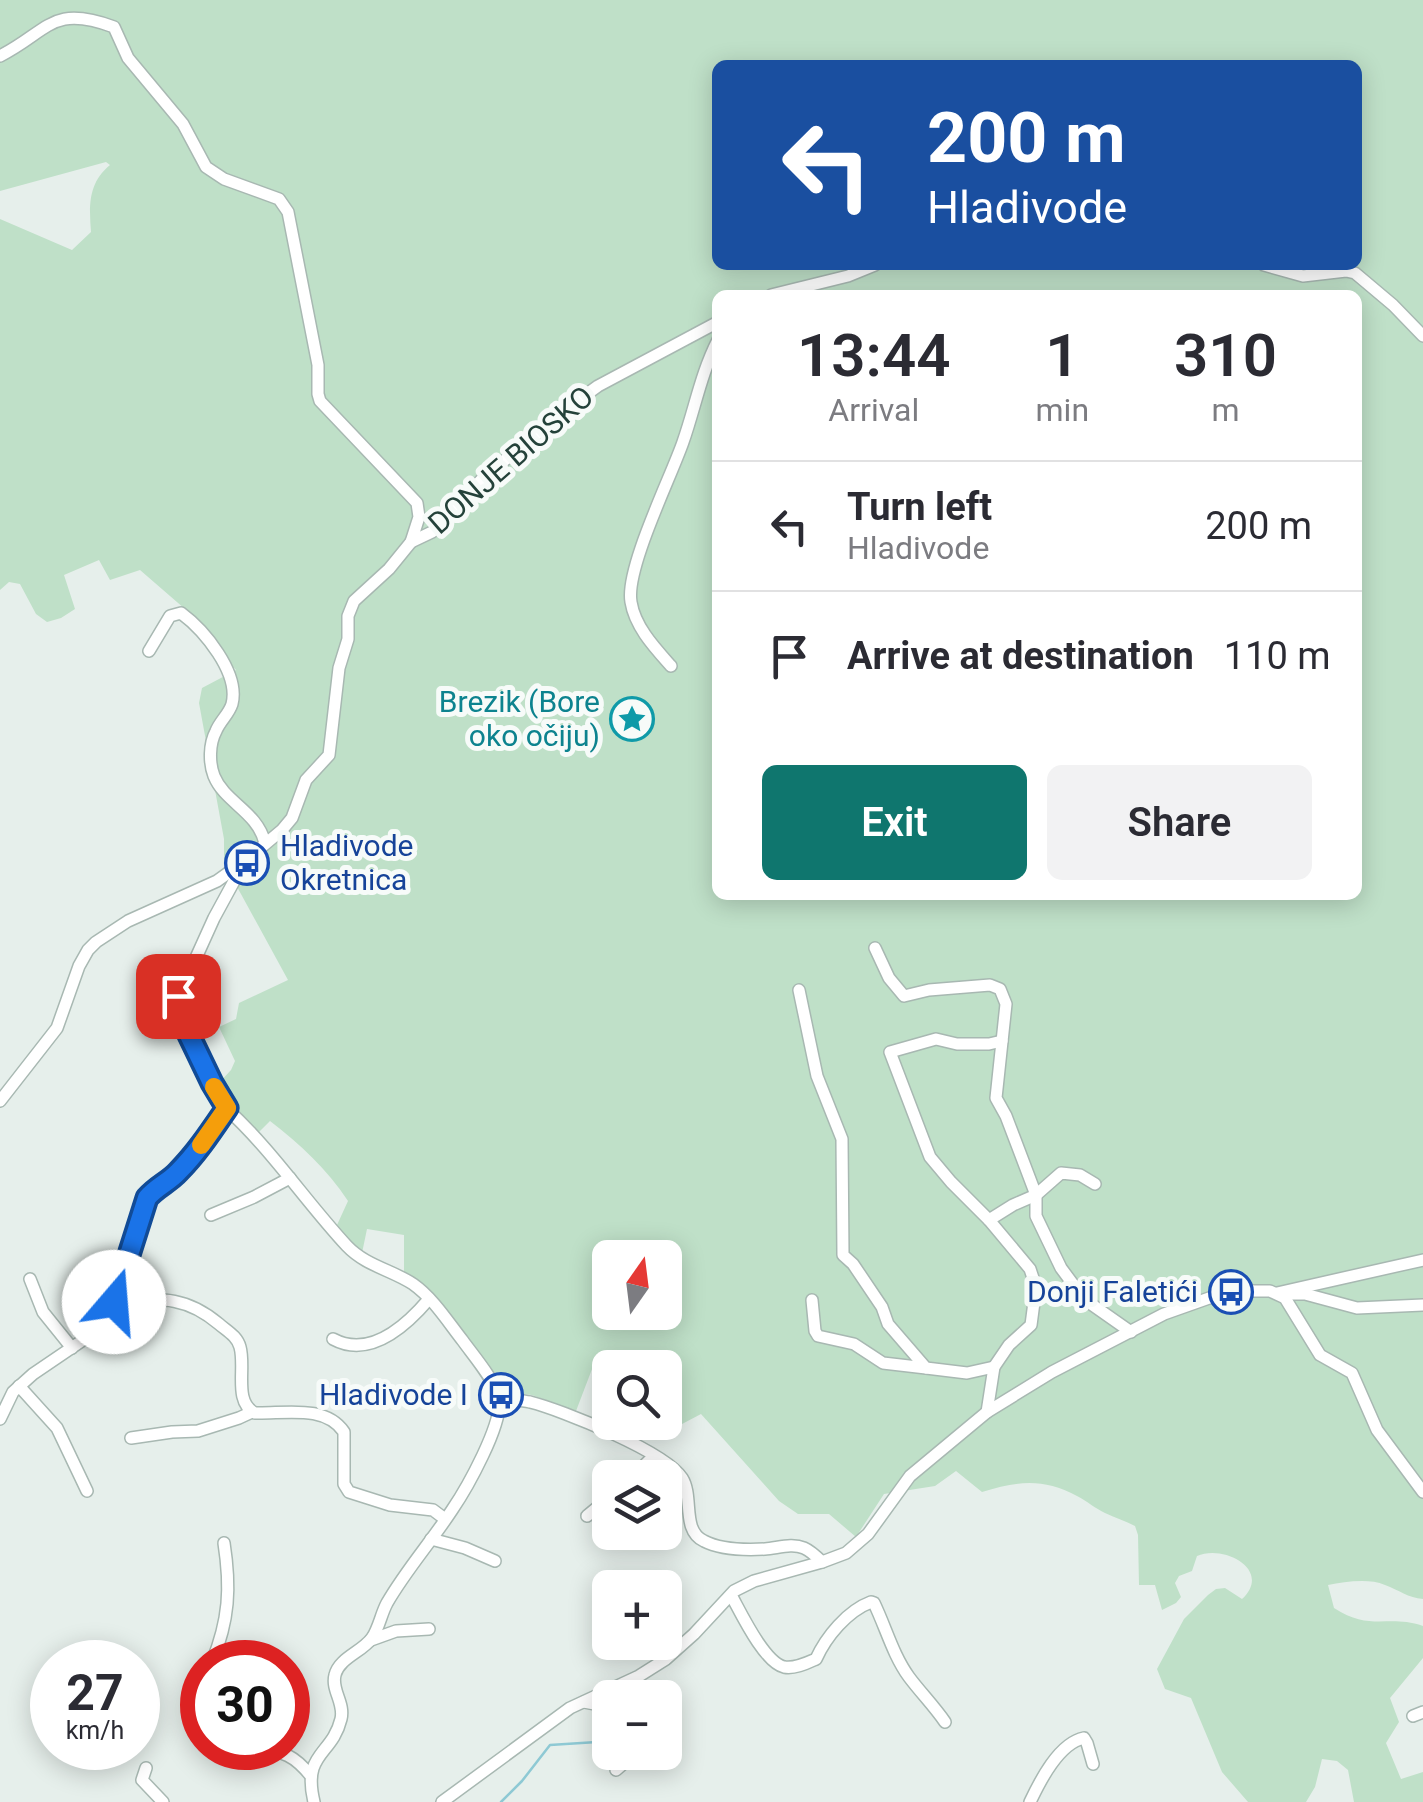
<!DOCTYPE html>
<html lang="en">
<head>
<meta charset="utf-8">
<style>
  body { margin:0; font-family:Roboto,sans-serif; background:#f2f2f3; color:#2b2b33; height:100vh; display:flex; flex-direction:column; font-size:38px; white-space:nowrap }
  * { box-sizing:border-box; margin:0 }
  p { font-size:32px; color:#7c7c81 }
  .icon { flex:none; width:55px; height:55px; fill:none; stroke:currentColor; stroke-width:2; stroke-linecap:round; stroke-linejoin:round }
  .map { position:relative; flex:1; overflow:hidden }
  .sheet { position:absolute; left:712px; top:290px; width:650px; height:610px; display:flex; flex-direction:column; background:#fff; border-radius:15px; box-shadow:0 5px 25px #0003 }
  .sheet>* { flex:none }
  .top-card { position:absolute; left:712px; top:60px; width:650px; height:210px; border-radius:15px; box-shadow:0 5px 25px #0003; background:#1a4fa0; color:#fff; overflow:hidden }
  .needle { width:65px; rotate:14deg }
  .controls { position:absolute; left:592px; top:1240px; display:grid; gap:20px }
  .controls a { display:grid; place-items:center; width:90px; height:90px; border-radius:15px; background:#fff; box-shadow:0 5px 25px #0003; font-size:50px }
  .speed { position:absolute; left:30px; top:1640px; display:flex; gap:20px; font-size:50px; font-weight:700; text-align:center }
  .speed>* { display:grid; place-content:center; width:130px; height:130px; border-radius:50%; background:#fff; box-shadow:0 5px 25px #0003; line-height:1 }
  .speed small { font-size:25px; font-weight:400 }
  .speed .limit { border:15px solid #d22; background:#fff; color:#111 }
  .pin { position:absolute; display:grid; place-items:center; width:85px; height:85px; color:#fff; margin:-42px; border-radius:20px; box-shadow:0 5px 15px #0006 }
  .me { position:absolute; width:110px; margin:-55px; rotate:18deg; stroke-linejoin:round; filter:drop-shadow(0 0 8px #0008) }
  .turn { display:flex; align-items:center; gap:35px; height:210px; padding:0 50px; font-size:45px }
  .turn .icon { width:130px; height:130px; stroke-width:2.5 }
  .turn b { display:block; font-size:70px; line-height:85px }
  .eta { display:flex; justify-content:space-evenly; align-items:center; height:170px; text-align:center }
  .eta b { font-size:60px; font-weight:600; line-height:70px }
  .action { display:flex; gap:20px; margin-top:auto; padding:20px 50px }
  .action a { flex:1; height:115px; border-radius:15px; background:#0f766e; color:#fff; font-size:40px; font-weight:600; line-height:115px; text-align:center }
  .action a+a { background:#f2f2f3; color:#2b2b33 }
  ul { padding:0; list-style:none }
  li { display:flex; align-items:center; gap:30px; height:130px; padding:0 50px; border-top:2px solid #e1e1e2 }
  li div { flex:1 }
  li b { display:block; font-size:38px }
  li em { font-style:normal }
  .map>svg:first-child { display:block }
</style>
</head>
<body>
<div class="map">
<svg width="1423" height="1802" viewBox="0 0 1423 1802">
  <rect width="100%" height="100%" fill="#e6efeb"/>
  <path fill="#bfe0c8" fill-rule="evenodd" d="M 0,0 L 1423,0 L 1423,1599 C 1408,1598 1399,1590 1385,1585 C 1368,1578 1345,1582 1328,1585 L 1334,1608 C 1371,1632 1388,1614 1423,1626 L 1423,1658 L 1390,1698 L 1399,1722 L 1386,1743 L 1401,1779 L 1423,1772 L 1423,1802 L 1354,1802 L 1348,1770 L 1337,1761 L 1322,1759 L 1315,1787 L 1306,1802 L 1248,1802 L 1222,1772 L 1191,1698 L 1165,1689 L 1157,1669 L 1184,1619 L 1208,1595 L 1216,1589 L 1225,1588 L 1242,1599 C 1273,1570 1224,1544 1197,1556 L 1192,1571 L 1179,1576 L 1175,1583 L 1181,1597 L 1176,1603 L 1162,1610 L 1155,1585 L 1139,1585 L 1138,1535 L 1135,1526 C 1125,1521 1116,1518 1105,1513 C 1096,1509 1087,1501 1077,1496 C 1043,1478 1018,1481 982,1492 L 956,1471 L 935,1486 L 884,1494 L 856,1537 L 829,1514 L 798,1514 L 779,1501 L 701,1414 L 665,1433 L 651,1423 L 665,1422 L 665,1368 L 618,1367 L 597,1356 L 576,1411 L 532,1395 L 508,1392 L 493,1376 L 432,1293 L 404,1274 L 404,1235 L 367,1229 L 362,1253 L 352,1245 L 337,1225 L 348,1201 C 327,1169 300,1144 270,1121 L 257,1134 L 229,1104 L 218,1084 L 231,1070 L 235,1061 L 219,1027 L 236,1019 L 239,1003 L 288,980 L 224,863 L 224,839 L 199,703 L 202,688 L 236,670 L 185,609 L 140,570 L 110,580 L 99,560 L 64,575 L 75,609 L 61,618 L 47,622 L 36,614 L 20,584 L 9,582 L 0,590 L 0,219 L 72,250 L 91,232 C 89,206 88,183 110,165 L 106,162 L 0,191 ZM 718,65 L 1358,65 L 1358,265 L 718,265 ZM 718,295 L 1358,295 L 1358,895 L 718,895 ZM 610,1258 L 665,1258 L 665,1312 L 610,1312 Z"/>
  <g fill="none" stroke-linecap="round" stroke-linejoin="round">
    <path stroke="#8ec9d4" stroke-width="2.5" d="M 501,1802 L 522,1781 L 550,1745 L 597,1742"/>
    <g stroke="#a8b8b2" stroke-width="14">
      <g id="minor">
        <path d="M 0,56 C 49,31 51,4 114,27 L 128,58 L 183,124 L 206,167 L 224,179 L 279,199 L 288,212 L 318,365 L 318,394 L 320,401 L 417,503 L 419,517 L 411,542"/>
        <path d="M 1264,265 L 1303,276 L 1346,271 L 1355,273 L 1393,305 L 1423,336"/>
        <path d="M 771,295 L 848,276 L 875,265"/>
        <path d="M 149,651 L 170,616 L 181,613 C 204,630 240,673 232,704 C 229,714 220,721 216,731 C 209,744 209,763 214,776 C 225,803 257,811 265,843"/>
        <path d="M 671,666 C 655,648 635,627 631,602 C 625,569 671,477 683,442 C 695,408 701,373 718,340"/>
        <path d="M 875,948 L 889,978 L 904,996 L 929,990 L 990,985 L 1000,989 L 1006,1004 L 996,1098 L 1006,1116 L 1036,1195 L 1036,1216 L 1061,1268 L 1084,1299 L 1131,1332"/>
        <path d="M 799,990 L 817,1076 L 842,1139 L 843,1255 L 853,1264 L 882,1307 L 888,1324 L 926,1368 L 967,1373 L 994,1367"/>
        <path d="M 0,1101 L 57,1028 L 79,966 L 88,950 L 96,942 L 128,921 L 217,881 L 242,863"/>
        <path d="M 227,1109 L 212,1083 L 180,1018 L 176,1002 L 214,918 L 245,861 L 282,830 L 292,818 L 306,780 L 329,755 L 339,668 L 348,639 L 348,616 L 354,601 L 389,569 L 411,542 L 432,532 L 483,478 L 576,402 L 598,386 L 718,322"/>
        <path d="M 211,1215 L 254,1197 L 290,1178"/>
        <path d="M 989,1220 L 1013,1205 L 1036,1195 L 1061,1173 L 1080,1175 L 1095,1184"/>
        <path d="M 30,1279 L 43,1312 L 72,1348"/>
        <path d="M 1277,1293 L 1423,1260"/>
        <path d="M 1291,1294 L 1305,1294 L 1357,1308 L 1423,1305"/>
        <path d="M 812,1300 L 815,1331 L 818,1336 L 854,1344 L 883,1363 L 926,1368"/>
        <path d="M 114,1301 C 157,1299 184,1294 219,1324 C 227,1331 237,1336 240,1347 C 246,1368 233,1402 255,1413 C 284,1414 325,1404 344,1432 L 344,1484 L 349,1492 L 390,1505 L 433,1510 L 445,1519"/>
        <path d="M 333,1339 C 370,1359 406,1326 429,1299"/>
        <path d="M 19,1386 L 57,1428 L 87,1491"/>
        <path d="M 499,1397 C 510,1399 520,1400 530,1402 C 562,1410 666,1452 682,1478 C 694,1497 681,1530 704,1541 C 721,1550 747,1550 765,1549 C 778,1548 792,1543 804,1548 C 811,1551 817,1557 822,1562"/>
        <path d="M 987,1412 L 994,1367 L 1009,1345 L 1031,1325 L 1036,1287 L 1030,1269 L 989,1220 L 951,1182 L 930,1157 L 890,1052 L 936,1039 L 957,1044 L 989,1044 L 1002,1041"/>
        <path d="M 0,1419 L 13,1392 L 33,1374 L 86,1338 L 98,1325 L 118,1296 L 147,1198 C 156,1187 168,1182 178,1172 C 197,1153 212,1130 227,1109 C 272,1150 306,1202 347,1246 C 366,1266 392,1270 413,1284 C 433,1298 448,1322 463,1341 C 473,1355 497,1383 499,1399 C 503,1424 467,1488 452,1510 C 431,1542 406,1570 387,1603 C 381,1614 379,1628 372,1638 C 362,1652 339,1658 335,1675 C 331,1690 345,1703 341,1719 C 332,1756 302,1752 314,1802"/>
        <path d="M 131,1438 L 172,1432 L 198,1431 L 239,1418 L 252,1412"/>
        <path d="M 631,1478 L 654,1456"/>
        <path d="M 587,1516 L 610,1497"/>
        <path d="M 431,1539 L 465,1548 L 495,1561"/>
        <path d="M 731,1595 C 741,1613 764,1662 784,1667 C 795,1669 807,1663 816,1659 C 826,1637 847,1611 871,1602 L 874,1603 C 886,1628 893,1655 909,1677 C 921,1693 934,1706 945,1722"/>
        <path d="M 371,1640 L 396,1631 L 429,1629"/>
        <path d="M 212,1662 C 229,1620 231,1588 224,1543"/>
        <path d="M 584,1702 L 610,1707"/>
        <path d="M 1413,1716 L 1423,1712"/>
        <path d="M 258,1748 C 284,1752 294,1755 311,1776"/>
        <path d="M 146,1768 L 142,1780 L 163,1802"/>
        <path d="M 616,1770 L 637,1752"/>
        <path d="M 442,1802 L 570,1708 L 639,1676 L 666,1659 L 694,1634 L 734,1591 L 754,1581 L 822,1562 L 846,1553 L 868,1534 L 910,1476 L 987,1412 L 1052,1372 L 1164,1314 L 1212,1297 L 1250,1291 L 1270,1291 L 1285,1298 L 1320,1355 L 1352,1373 L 1377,1430 L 1423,1492"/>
        <path d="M 1030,1802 C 1040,1781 1059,1743 1084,1738 L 1087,1743 L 1093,1764"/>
      </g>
    </g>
    <use href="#minor" stroke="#fff" stroke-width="11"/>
  </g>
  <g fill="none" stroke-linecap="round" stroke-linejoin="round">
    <g stroke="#114b97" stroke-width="25">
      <path id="route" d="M 114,1302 L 147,1198 C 156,1187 169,1182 178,1172 C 197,1153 212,1130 227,1108 L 212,1083 L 177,1010 L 178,996"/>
    </g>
    <use href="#route" stroke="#1a73e8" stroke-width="18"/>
    <path stroke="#f59e0b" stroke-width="18" d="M 201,1145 L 227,1108 L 214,1087"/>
  </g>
  <defs>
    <g id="sight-ring" transform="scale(2.25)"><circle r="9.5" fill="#f7fbf9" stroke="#0f9aa8" stroke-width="1.5"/><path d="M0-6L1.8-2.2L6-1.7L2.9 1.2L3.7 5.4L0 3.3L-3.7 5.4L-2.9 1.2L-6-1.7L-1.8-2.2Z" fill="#0f9aa8"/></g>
    <g id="bus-ring" transform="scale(2.25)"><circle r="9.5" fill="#f7fbf9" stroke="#1a4fb4" stroke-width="1.5"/><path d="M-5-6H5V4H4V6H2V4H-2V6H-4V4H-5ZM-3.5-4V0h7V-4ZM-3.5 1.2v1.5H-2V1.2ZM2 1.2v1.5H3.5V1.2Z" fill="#1a4fb4"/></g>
  </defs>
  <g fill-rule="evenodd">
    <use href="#sight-ring" x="632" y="719"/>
    <use href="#bus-ring" x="247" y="863"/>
    <use href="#bus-ring" x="1231" y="1292"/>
    <use href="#bus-ring" x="501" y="1395"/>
  </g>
  <g text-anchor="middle" stroke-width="10" stroke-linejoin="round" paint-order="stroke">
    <g font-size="30" fill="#24423a" stroke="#f7fbf9">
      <text transform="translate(511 460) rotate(-41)" y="10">DONJE BIOSKO</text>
    </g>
    <g font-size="30" fill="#0d838f" stroke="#f7fbf9" text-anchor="end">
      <text x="600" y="712">Brezik (Bore<tspan x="600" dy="34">oko očiju)</tspan></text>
    </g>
    <g font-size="30" fill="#164399" stroke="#f7fbf9" text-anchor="end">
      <text x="280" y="856" text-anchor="start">Hladivode<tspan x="280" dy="34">Okretnica</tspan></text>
      <text x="1198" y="1302">Donji Faletići</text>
      <text x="468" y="1405">Hladivode I</text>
    </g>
  </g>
</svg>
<div class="controls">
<a><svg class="needle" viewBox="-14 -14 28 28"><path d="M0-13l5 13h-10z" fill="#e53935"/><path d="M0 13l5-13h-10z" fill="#7c7c81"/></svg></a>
<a><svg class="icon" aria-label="search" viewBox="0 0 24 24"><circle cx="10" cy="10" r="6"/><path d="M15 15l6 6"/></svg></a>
<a><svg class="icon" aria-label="layers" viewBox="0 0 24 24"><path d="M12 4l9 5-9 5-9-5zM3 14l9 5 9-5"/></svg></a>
<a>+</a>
<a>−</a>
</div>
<div class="speed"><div>27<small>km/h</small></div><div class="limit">30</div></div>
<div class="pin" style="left:178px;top:996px;background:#d93025"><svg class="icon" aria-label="arrive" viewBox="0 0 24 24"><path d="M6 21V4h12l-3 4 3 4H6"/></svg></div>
<svg class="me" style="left:114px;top:1302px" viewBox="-20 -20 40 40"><circle r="19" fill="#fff"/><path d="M0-13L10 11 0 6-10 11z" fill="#1a73e8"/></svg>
<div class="top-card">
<div class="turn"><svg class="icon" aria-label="left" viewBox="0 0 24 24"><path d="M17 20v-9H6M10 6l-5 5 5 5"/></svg><div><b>200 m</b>Hladivode</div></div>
</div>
<section class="sheet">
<div class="eta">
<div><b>13:44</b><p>Arrival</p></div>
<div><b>1</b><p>min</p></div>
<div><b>310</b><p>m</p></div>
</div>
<ul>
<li><svg class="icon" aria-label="left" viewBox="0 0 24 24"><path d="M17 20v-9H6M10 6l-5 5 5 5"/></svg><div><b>Turn left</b><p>Hladivode</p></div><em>200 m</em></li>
<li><svg class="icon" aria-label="arrive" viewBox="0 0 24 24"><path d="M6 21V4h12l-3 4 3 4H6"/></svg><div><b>Arrive at destination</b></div><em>110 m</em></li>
</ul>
<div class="action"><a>Exit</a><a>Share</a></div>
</section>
</div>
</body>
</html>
